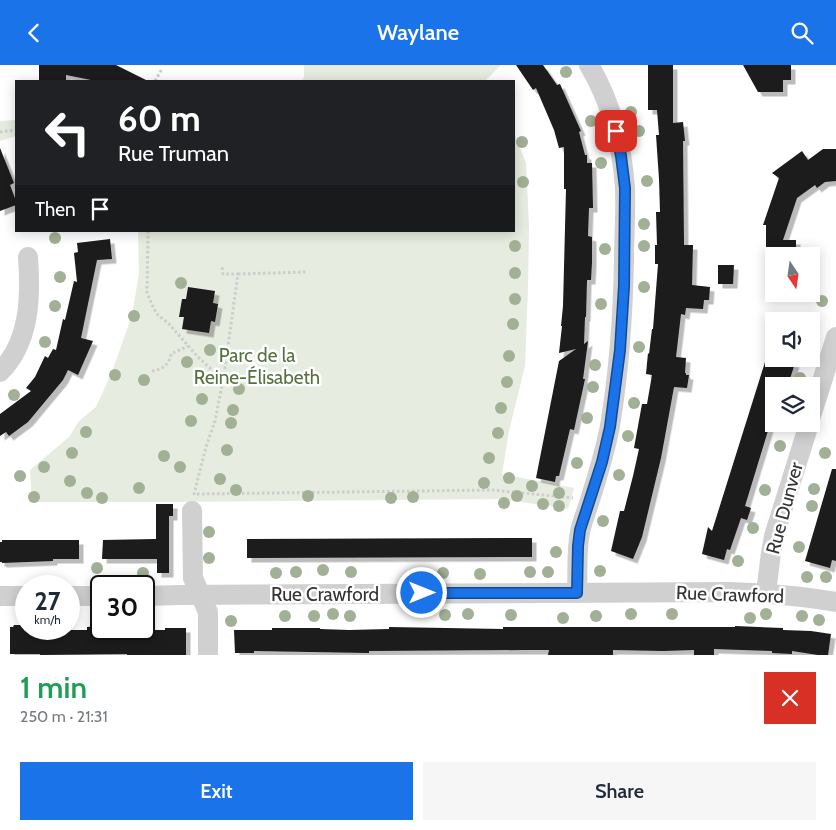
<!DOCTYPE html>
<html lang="en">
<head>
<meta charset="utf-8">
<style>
  body { margin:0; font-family:Cabin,sans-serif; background:#f6f6f7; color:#1f2937; height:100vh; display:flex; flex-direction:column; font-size:19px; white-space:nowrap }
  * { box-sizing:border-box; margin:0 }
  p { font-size:16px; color:#747a83 }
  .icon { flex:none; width:28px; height:28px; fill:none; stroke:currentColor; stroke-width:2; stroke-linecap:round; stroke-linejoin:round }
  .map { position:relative; height:590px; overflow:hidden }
  .details { display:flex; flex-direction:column; background:#fff; flex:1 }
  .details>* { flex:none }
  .top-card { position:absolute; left:15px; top:15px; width:500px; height:152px; border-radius:0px; box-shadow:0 2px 12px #0003; background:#202124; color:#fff; overflow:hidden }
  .needle { width:32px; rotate:167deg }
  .fabs { position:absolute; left:765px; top:182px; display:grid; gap:10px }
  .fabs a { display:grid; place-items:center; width:55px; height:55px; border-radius:0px; background:#fff; box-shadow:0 2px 12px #0003; font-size:25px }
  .speed { position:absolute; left:15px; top:510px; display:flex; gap:10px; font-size:25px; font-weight:700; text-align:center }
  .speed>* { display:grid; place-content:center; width:65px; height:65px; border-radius:50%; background:#fff; box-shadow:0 2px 12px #0003; line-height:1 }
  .speed small { font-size:12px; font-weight:400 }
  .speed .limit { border:2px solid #111; border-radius:8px; background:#fff; color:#111 }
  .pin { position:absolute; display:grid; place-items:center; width:42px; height:42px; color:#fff; margin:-21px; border-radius:10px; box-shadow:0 2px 8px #0006 }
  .me { position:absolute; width:55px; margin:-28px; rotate:90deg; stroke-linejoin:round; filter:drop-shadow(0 0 4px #0008) }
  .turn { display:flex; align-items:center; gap:18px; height:105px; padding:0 20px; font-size:22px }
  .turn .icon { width:65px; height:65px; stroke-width:2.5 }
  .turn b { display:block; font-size:35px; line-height:42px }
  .then { display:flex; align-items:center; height:48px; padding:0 20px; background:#0003; gap:10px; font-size:19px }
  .round { display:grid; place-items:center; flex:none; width:52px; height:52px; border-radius:0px; background:#f6f6f7 }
  .overview { display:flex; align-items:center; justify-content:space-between; height:85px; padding:0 20px }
  h1 { font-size:30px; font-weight:600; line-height:38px; color:#1e9e55 }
  .button { display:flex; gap:10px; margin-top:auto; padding:10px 20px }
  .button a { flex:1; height:58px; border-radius:0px; background:#1a73e8; color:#fff; font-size:20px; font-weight:600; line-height:58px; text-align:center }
  .button a+a { background:#f6f6f7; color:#1f2937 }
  header { display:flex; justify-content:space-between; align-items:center; height:65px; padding:0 20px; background:#1a73e8; color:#fff; font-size:22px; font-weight:600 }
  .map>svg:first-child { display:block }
</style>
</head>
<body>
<header><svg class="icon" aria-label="back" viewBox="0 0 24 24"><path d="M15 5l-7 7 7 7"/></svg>Waylane<svg class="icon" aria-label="search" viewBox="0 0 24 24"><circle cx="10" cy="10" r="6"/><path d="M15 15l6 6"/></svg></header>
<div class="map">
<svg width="836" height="590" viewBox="0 0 836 590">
  <defs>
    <filter id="shadow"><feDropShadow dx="4.5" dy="4.5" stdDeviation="0" flood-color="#0004"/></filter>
  </defs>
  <rect width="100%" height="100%" fill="#fff"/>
  <g fill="#e6ecdf">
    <path d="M 304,0 L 501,0 L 485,16 L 302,16 L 304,12 Z"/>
    <path d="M 16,55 L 16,71 L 0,76 L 0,56 Z"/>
    <path d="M 514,68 L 526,98 L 529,160 L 528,222 L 525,301 L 509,366 L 502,409 L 574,423 L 568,444 L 502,434 L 175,437 L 32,437 L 30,405 L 69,372 L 79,356 L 96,342 L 112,307 L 132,250 L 139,208 L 138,166 L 514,166 Z"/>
  </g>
  <g fill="#1a1a1a" filter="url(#shadow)">
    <path d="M 39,0 L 116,0 L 148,16 L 96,16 L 66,10 L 66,15 L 39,16 Z"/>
    <path d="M 516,0 L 543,0 L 557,20 L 560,19 L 581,66 L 579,67 L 585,90 L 587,90 L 587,98 L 592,98 L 593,143 L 589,143 L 588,171 L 592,172 L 592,197 L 591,215 L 587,215 L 586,252 L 585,252 L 584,279 L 588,276 L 583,314 L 585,314 L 574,365 L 570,364 L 559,411 L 556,411 L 555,417 L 536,413 L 559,296 L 576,284 L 559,288 L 562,261 L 561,261 L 563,241 L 566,124 L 564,124 L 564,82 L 559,83 L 554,65 L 536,23 L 533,25 Z"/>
    <path d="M 648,0 L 673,0 L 673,58 L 683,57 L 685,76 L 683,76 L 684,180 L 693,180 L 692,220 L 710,222 L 709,235 L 704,235 L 703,244 L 686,243 L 685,250 L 681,249 L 676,292 L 686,293 L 685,308 L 686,308 L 686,310 L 689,310 L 687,323 L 674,322 L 661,393 L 642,472 L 633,494 L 611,486 L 620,446 L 624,446 L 633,411 L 639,384 L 634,383 L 642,339 L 647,339 L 652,310 L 646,309 L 648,288 L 649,289 L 652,264 L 653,264 L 658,199 L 655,199 L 655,180 L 657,180 L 656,147 L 660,147 L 659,114 L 656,70 L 659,70 L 657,45 L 648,45 Z"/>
    <path d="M 743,0 L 791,0 L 791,15 L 783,15 L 783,27 L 758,27 Z"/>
    <path d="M 0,83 L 14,118 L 10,120 L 16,136 L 16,140 L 0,146 Z"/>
    <path d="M 823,84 L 836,84 L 836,116 L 825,117 L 817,123 L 815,120 L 797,133 L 783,175 L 796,175 L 796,191 L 766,191 L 766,160 L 763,160 L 779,113 L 772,108 L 802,86 L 808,95 Z"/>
    <path d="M 110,174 L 112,194 L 97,195 L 81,273 L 93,276 L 78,310 L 68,305 L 63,315 L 28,357 L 9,371 L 6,367 L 0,371 L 0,349 L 31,326 L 26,323 L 35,312 L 45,291 L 48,293 L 53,284 L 56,285 L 63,254 L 65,255 L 74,216 L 77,217 L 74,188 L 78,187 L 77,178 Z"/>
    <path d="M 718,200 L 734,200 L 733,219 L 718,219 Z"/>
    <path d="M 188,222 L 215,226 L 213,238 L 218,239 L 215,257 L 211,256 L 209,268 L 182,264 L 184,252 L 179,252 L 182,234 L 186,234 Z"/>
    <path d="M 766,294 L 780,294 L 795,298 L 789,317 L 784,315 L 782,321 L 774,321 L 774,346 L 745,441 L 751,443 L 747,455 L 741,453 L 730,485 L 727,484 L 724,495 L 702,489 L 708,462 L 712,466 Z"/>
    <path d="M 832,404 L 836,404 L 836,496 L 832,495 L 830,503 L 805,496 Z"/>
    <path d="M 156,439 L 173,439 L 173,451 L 169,451 L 169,508 L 157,508 L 157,494 L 102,494 L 103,475 L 156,474 Z"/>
    <path d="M 532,473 L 532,492 L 247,493 L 247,474 Z"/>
    <path d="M 2,475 L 79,475 L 79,494 L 53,494 L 53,496 L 2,498 L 2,497 L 0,497 L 0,477 L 2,477 Z"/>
    <path d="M 14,560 L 26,560 L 26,564 L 60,564 L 60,565 L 87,565 L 87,562 L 101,561 L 101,564 L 136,564 L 136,565 L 165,565 L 165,563 L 186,563 L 186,590 L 127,590 L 127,589 L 40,590 L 40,589 L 10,589 L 10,562 L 13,562 Z"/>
    <path d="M 735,561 L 783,563 L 783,565 L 811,566 L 831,569 L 828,590 L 818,590 L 792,586 L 792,589 L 772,588 L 772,586 L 714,584 L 714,590 L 694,590 L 694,585 L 663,586 L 613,585 L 613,590 L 548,590 L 549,585 L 523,585 L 369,586 L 369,588 L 254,586 L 254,588 L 235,588 L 234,565 L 272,565 L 272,563 L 320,563 L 320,564 L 349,565 L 389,564 L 389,562 L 503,564 L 503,562 L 735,562 Z"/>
  </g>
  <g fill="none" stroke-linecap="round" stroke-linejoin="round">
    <g stroke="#cdcdcd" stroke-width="3" stroke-dasharray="2.5 2.5" stroke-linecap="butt">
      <path d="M 155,16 L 162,4"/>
      <path d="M 0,67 L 16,65"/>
      <path d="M 148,166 L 147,228 L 154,244 L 158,250 L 169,259 L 198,292 L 212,305 L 224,310"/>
      <path d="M 238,209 L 307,207"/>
      <path d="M 152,306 C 163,304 169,300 171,289 L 188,281"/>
      <path d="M 197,429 L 493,425 L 573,433"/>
      <path d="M 194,430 L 197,417 L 206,382 L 215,356 L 224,310 L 238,209 L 223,209 L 222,202"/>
    </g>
    <g stroke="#d0d0d0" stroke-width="20">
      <path d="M 0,307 C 30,277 31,232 28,192"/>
      <path d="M 811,351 L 836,272"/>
      <path d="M 192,446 L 193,513 L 208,547 L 208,590"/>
      <path d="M 577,528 C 578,507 576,487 580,467 C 582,457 586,448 589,438 C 597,413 605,387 610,361 C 619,306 623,251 624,195 C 624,171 626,147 625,123 C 622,80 611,37 589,0"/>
      <path d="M 766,528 L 771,488 L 774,471 L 809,359"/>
      <path d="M 0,531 L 26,531"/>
      <path d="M 69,531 L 101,531"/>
      <path d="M 144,531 L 181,530 L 729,527 C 765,528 801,531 836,537"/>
    </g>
  </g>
  <g fill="#a2b095">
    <circle cx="566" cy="7" r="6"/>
    <circle cx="631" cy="47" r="6"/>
    <circle cx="591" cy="56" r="6"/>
    <circle cx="639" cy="66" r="6"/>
    <circle cx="522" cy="77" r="6"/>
    <circle cx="601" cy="98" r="6"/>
    <circle cx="647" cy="116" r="6"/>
    <circle cx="523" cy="117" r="6"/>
    <circle cx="644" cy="159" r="6"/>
    <circle cx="55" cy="173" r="6"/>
    <circle cx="515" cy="181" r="6"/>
    <circle cx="644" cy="181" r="6"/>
    <circle cx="605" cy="184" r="6"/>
    <circle cx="515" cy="208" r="6"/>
    <circle cx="60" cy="212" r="6"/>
    <circle cx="181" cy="218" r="6"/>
    <circle cx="644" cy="222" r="6"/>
    <circle cx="515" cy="234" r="6"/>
    <circle cx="822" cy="236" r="6"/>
    <circle cx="601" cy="239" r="6"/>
    <circle cx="55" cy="241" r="6"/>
    <circle cx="134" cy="251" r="6"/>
    <circle cx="513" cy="259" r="6"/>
    <circle cx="45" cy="277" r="6"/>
    <circle cx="639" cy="282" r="6"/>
    <circle cx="210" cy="285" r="6"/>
    <circle cx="509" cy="291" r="6"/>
    <circle cx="187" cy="297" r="6"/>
    <circle cx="595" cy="300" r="6"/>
    <circle cx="115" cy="310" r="6"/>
    <circle cx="199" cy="311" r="6"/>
    <circle cx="800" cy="313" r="6"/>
    <circle cx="144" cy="315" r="6"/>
    <circle cx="507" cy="317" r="6"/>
    <circle cx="593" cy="322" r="6"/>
    <circle cx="239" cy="324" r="6"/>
    <circle cx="14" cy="330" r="6"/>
    <circle cx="202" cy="334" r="6"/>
    <circle cx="634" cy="338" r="6"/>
    <circle cx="501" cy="343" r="6"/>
    <circle cx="233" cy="345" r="6"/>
    <circle cx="587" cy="353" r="6"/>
    <circle cx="191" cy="356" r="6"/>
    <circle cx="231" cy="358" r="6"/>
    <circle cx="86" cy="367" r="6"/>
    <circle cx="498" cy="368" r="6"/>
    <circle cx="628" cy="371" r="6"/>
    <circle cx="780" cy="381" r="6"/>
    <circle cx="227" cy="385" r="6"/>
    <circle cx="72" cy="388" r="6"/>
    <circle cx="825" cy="388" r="6"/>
    <circle cx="164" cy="391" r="6"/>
    <circle cx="489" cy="393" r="6"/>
    <circle cx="577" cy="398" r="6"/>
    <circle cx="44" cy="402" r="6"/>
    <circle cx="180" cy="402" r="6"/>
    <circle cx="619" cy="410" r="6"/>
    <circle cx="20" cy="411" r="6"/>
    <circle cx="509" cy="413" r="6"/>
    <circle cx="220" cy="414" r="6"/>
    <circle cx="70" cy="416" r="6"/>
    <circle cx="484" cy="418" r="6"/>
    <circle cx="532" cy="421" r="6"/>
    <circle cx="139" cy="423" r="6"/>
    <circle cx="814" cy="424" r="6"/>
    <circle cx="236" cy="425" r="6"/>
    <circle cx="765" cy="425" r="6"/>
    <circle cx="87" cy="428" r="6"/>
    <circle cx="559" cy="428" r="6"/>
    <circle cx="308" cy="431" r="6"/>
    <circle cx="517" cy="431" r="6"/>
    <circle cx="34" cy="432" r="6"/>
    <circle cx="413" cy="432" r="6"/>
    <circle cx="102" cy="433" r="6"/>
    <circle cx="391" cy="433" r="6"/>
    <circle cx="504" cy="438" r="6"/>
    <circle cx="543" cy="439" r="6"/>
    <circle cx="559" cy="441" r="6"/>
    <circle cx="812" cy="441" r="6"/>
    <circle cx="603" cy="456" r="6"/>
    <circle cx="753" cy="463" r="6"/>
    <circle cx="209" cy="467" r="6"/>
    <circle cx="799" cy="482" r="6"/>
    <circle cx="556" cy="487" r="6"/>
    <circle cx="209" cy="493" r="6"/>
    <circle cx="738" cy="496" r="6"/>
    <circle cx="97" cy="503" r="6"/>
    <circle cx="323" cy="505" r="6"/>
    <circle cx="600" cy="506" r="6"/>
    <circle cx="296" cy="507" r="6"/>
    <circle cx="351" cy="507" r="6"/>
    <circle cx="530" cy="507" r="6"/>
    <circle cx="548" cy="507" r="6"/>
    <circle cx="143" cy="508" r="6"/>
    <circle cx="276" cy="508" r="6"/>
    <circle cx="443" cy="508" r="6"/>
    <circle cx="480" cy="509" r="6"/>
    <circle cx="807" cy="512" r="6"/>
    <circle cx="826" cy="512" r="6"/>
    <circle cx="333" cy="549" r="6"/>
    <circle cx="468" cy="549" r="6"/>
    <circle cx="631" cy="549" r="6"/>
    <circle cx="672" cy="549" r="6"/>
    <circle cx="766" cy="549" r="6"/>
    <circle cx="445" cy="550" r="6"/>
    <circle cx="511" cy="550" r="6"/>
    <circle cx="285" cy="551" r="6"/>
    <circle cx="314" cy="551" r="6"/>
    <circle cx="350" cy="551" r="6"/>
    <circle cx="596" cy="551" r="6"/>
    <circle cx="802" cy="551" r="6"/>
    <circle cx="563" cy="553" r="6"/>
    <circle cx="750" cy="553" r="6"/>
    <circle cx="819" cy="555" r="6"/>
    <circle cx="231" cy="556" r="6"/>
  </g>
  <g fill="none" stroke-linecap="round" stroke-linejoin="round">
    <g stroke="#114b97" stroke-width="12">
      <path id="route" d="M 422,528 L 577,528 L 578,481 L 580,465 L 602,397 L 610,362 L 620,285 L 624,221 L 625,123 L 621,91 L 616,66"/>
    </g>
    <use href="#route" stroke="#1a73e8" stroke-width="9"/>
  </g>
  <g text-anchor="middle" stroke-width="5" stroke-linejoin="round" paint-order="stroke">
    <g font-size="19" fill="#56703f" stroke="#fff">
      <text x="257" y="297">Parc de la<tspan x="257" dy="22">Reine-Élisabeth</tspan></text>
    </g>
    <g font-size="19" fill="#333" stroke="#fff">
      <text transform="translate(784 443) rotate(-75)" y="7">Rue Dunver</text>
      <text x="325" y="536">Rue Crawford</text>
      <text transform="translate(730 529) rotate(2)" y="7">Rue Crawford</text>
    </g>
  </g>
</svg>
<div class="fabs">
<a><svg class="needle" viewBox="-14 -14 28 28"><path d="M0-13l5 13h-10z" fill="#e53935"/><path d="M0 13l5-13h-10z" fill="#747a83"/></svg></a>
<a><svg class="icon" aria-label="sound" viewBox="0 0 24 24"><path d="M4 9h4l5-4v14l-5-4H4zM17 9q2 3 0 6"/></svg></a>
<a><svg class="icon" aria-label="layers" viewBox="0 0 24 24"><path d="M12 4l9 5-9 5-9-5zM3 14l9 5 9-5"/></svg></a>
</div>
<div class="speed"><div>27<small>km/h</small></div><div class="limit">30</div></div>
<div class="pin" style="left:616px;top:66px;background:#d93025"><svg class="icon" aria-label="arrive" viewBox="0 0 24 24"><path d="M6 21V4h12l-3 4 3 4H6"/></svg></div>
<svg class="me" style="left:422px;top:528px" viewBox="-20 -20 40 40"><circle r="17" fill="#1a73e8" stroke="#fff" stroke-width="3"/><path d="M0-11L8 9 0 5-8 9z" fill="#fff"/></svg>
<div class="top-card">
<div class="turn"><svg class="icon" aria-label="left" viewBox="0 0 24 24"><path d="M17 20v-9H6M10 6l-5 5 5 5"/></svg><div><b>60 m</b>Rue Truman</div></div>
<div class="then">Then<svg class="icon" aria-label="arrive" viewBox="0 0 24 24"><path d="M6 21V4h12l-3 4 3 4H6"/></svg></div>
</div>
</div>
<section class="details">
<div class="overview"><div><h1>1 min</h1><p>250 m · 21:31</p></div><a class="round" style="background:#d93025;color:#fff"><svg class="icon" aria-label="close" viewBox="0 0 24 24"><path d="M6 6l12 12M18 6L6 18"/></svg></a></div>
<div class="button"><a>Exit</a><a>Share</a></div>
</section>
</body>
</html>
